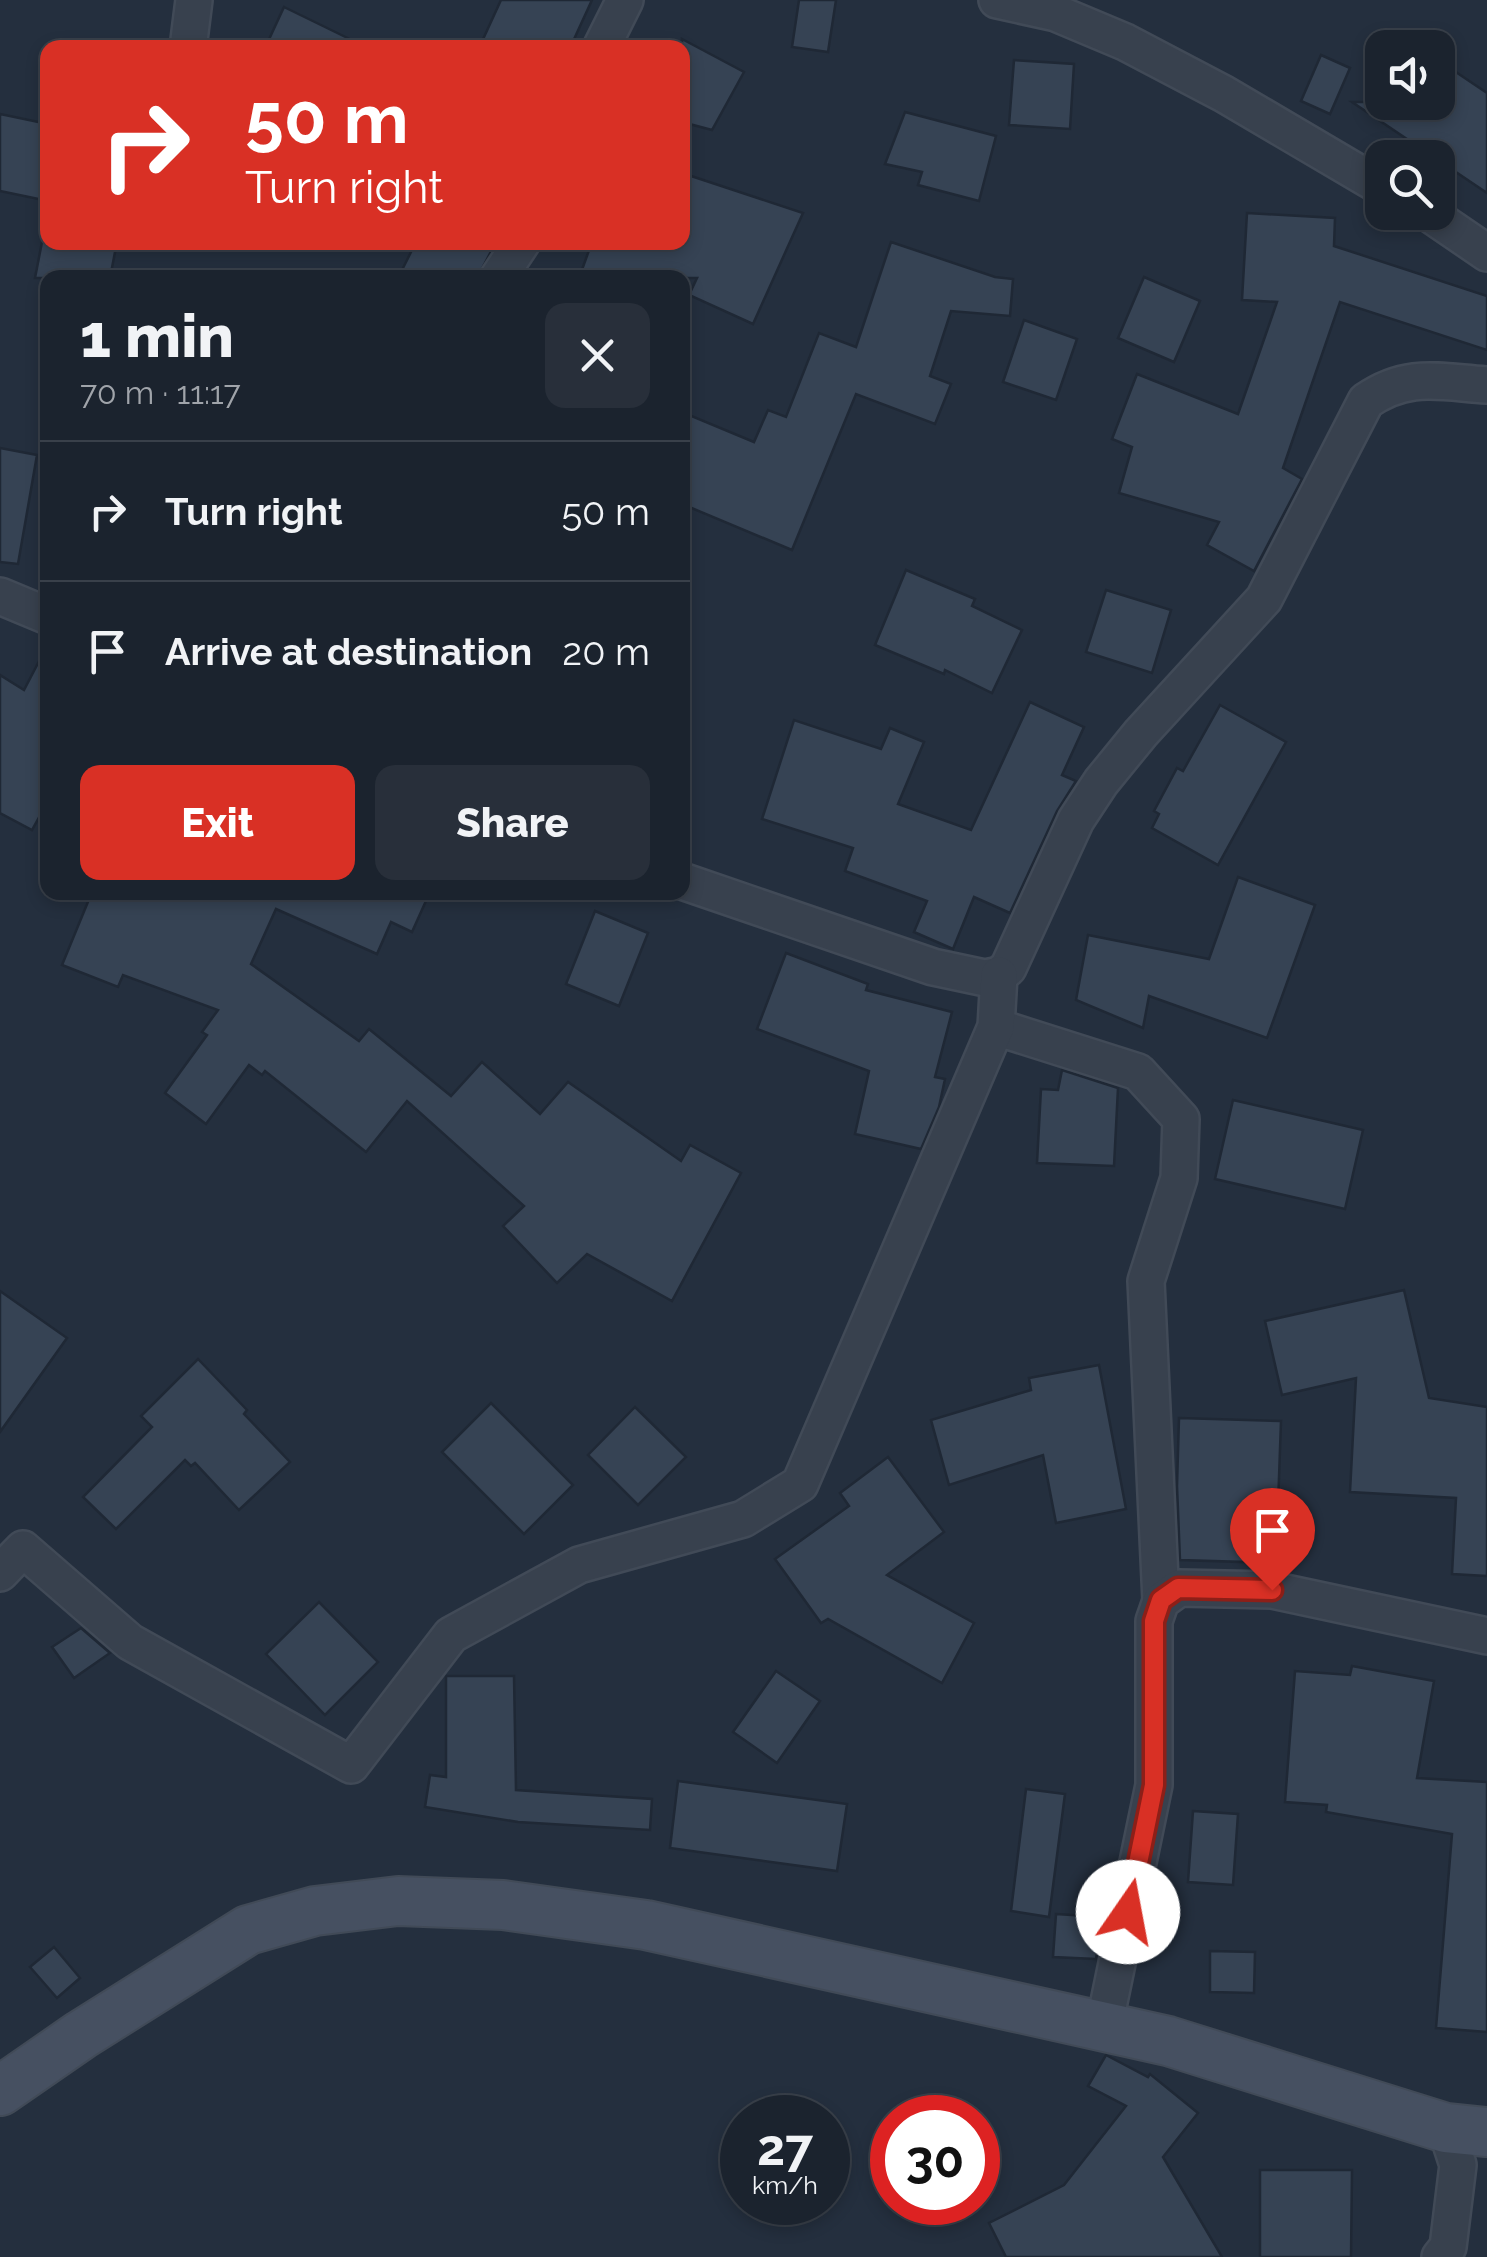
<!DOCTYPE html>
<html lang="en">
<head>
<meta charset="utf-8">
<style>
  body { margin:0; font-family:Raleway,sans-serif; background:#282f3a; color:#f1f3f6; height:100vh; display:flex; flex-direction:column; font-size:38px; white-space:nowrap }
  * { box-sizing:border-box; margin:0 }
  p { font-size:32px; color:#a0a4aa }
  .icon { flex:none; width:55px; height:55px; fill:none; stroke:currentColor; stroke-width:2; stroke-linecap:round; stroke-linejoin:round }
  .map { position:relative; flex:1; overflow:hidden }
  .details { position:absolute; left:40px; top:270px; width:650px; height:630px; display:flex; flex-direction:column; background:#1b232e; border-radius:20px; box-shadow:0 5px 15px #0003,0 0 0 2px #39404a }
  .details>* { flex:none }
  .hud { position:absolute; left:40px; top:40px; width:650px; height:210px; border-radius:20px; box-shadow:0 5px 15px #0003,0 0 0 2px #39404a; background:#d93025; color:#fff; overflow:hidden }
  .buttons { position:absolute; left:1365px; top:30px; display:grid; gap:20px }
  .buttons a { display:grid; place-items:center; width:90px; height:90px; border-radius:20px; background:#1b232e; box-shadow:0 5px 15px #0003,0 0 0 2px #39404a; font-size:50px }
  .speed { position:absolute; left:720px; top:2095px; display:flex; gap:20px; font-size:50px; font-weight:700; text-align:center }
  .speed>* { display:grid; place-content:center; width:130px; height:130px; border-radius:50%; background:#1b232e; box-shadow:0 5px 15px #0003,0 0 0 2px #39404a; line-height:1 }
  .speed small { font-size:25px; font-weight:400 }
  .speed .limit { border:15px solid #d22; background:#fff; color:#111 }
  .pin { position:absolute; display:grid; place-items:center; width:85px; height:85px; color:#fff; margin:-102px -42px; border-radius:50% 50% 50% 0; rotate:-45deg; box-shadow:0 0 10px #0007 }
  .pin .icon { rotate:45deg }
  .me { position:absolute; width:110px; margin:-55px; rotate:12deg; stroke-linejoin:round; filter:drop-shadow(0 0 8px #0008) }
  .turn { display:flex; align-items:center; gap:35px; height:210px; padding:0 40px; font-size:45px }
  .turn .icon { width:130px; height:130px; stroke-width:2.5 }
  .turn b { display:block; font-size:70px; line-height:85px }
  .round { display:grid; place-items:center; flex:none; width:105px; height:105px; border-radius:20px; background:#282f3a }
  .head { display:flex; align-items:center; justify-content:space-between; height:170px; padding:0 40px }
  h1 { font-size:60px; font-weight:800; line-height:75px }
  .button { display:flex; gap:20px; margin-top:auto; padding:20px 40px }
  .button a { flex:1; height:115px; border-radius:20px; background:#d93025; color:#fff; font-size:40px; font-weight:800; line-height:115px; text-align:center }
  .button a+a { background:#282f3a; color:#f1f3f6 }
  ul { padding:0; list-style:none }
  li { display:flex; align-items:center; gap:30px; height:140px; padding:0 40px; border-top:2px solid #39404a }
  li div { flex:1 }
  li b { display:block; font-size:38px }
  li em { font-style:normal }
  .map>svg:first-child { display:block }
</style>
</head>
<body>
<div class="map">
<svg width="1487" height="2257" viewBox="0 0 1487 2257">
  <rect width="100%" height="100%" fill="#242f3e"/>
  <g fill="#364354" stroke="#1f2835" stroke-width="2.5">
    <path d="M 501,0 L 592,0 L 570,48 L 479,48 Z"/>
    <path d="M 799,0 L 836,0 L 828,52 L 792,47 Z"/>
    <path d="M 284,7 L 368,48 L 265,48 Z"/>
    <path d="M 682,39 L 744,72 L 712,130 L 682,122 Z"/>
    <path d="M 1321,55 L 1350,68 L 1330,114 L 1301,101 Z"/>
    <path d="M 1014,60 L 1074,64 L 1070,129 L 1009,125 Z"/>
    <path d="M 1438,60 L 1487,93 L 1487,193 L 1352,102 L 1438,102 Z"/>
    <path d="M 905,112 L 996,136 L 979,201 L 918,185 L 922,172 L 885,164 Z"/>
    <path d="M 0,114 L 48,124 L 48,201 L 0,191 Z"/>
    <path d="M 682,173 L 803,213 L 753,324 L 689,295 L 697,278 L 579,278 L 592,242 L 682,242 Z"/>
    <path d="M 1247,213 L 1335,218 L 1334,246 L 1487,296 L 1487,350 L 1340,302 L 1283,468 L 1302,479 L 1254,571 L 1207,545 L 1219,522 L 1119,493 L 1132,447 L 1112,439 L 1137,374 L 1238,414 L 1277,302 L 1242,300 Z"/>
    <path d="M 42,242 L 93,242 L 116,247 L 110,278 L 35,278 Z"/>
    <path d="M 416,242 L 496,242 L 477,278 L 398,278 Z"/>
    <path d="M 891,242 L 995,277 L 1013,279 L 1010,316 L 951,311 L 930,376 L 951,384 L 935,424 L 856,394 L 792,550 L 682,504 L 682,412 L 754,442 L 768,410 L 786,417 L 819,333 L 856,347 Z"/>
    <path d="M 1144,277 L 1200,301 L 1174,362 L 1118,338 Z"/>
    <path d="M 1024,320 L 1077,339 L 1056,400 L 1003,382 Z"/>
    <path d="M 0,448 L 37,455 L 18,564 L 0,562 Z"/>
    <path d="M 906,570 L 975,599 L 972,606 L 1022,630 L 992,693 L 945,670 L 944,674 L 875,645 Z"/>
    <path d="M 1106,590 L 1171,610 L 1152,673 L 1086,652 Z"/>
    <path d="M 48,644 L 48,801 L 32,830 L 0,813 L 0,675 L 24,690 Z"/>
    <path d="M 1030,702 L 1084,727 L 1062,775 L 1076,781 L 1057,811 L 1010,913 L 974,897 L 953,949 L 914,932 L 927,901 L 845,871 L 853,848 L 762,819 L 794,720 L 881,749 L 890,728 L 924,742 L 898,804 L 971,830 Z"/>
    <path d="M 1220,705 L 1286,742 L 1218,865 L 1152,828 L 1159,814 L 1154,811 L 1177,768 L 1183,771 Z"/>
    <path d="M 1238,877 L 1315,905 L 1267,1038 L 1149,996 L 1143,1028 L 1076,1000 L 1088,935 L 1209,959 Z"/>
    <path d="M 92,892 L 430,892 L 412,932 L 391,922 L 377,954 L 276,909 L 251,964 L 359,1041 L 369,1029 L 451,1096 L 482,1062 L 540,1114 L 568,1082 L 681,1161 L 690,1145 L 741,1173 L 672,1301 L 587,1254 L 557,1283 L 503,1226 L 524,1206 L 407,1101 L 366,1152 L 265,1071 L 262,1075 L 249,1065 L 206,1124 L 165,1093 L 207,1035 L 202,1032 L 218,1010 L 123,975 L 118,987 L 62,965 Z"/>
    <path d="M 595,911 L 648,933 L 619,1006 L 566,984 Z"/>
    <path d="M 786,953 L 868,984 L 866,990 L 952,1012 L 935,1077 L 945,1079 L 939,1107 L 921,1149 L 855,1134 L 869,1071 L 757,1029 Z"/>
    <path d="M 1062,1070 L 1118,1088 L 1114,1166 L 1037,1163 L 1041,1089 L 1058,1090 Z"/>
    <path d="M 1233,1100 L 1363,1130 L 1345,1209 L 1215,1179 Z"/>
    <path d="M 1404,1290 L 1429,1398 L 1487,1407 L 1487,1576 L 1452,1574 L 1456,1498 L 1350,1492 L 1356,1378 L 1282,1395 L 1265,1321 Z"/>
    <path d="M 0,1291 L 67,1338 L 0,1432 Z"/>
    <path d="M 198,1359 L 247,1410 L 244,1414 L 290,1462 L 239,1510 L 195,1463 L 191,1466 L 185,1460 L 116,1529 L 83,1497 L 152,1427 L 141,1416 Z"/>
    <path d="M 1099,1365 L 1126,1509 L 1056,1523 L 1043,1455 L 949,1485 L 931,1420 L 1031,1390 L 1029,1378 Z"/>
    <path d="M 491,1403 L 573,1485 L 524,1534 L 442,1452 Z"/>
    <path d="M 635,1407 L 686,1457 L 638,1505 L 588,1455 Z"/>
    <path d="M 1179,1418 L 1281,1421 L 1276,1563 L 1180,1560 L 1177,1486 Z"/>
    <path d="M 888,1457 L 944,1532 L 887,1575 L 974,1623 L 942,1683 L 828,1619 L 821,1623 L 775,1559 L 849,1506 L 840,1493 Z"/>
    <path d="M 319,1602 L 378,1662 L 325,1715 L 266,1654 Z"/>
    <path d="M 81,1628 L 110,1653 L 74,1678 L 52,1647 Z"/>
    <path d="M 1352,1666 L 1434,1681 L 1417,1778 L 1487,1782 L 1487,2032 L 1436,2028 L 1452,1834 L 1326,1812 L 1327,1805 L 1285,1802 L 1295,1671 L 1350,1675 Z"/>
    <path d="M 776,1671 L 820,1701 L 777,1763 L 733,1732 Z"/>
    <path d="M 446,1676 L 514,1676 L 516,1790 L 652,1799 L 650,1830 L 518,1822 L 425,1807 L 430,1775 L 446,1777 Z"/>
    <path d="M 678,1781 L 847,1804 L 837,1871 L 670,1848 Z"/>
    <path d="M 1026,1789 L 1065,1794 L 1049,1917 L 1011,1911 Z"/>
    <path d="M 1193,1811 L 1238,1814 L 1233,1885 L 1188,1882 Z"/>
    <path d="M 1056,1914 L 1103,1917 L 1096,1959 L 1053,1957 Z"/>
    <path d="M 54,1947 L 80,1978 L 57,1998 L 30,1967 Z"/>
    <path d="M 1210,1951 L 1255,1952 L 1254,1993 L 1210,1992 Z"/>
    <path d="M 1106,2055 L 1148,2077 L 1150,2074 L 1198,2113 L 1163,2157 L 1222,2257 L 1006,2257 L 989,2223 L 1064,2185 L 1126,2106 L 1088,2086 Z"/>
    <path d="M 1260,2170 L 1352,2170 L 1351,2257 L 1260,2257 Z"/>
  </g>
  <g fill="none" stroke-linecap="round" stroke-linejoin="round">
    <g stroke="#414a57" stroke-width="40">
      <g id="street">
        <path d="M 997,0 L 1056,13 L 1125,42 L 1224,94 L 1382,187"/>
        <path d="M 188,48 L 194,0"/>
        <path d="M 601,48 L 625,0"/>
        <path d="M 1427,212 L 1487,253"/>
        <path d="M 498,278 L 522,242"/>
        <path d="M 0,596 L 48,616"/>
        <path d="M 682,881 L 933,967 L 985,978 L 999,975 L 1008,968 L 1076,820 L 1101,782 L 1141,733 L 1264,599 L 1366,401 C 1408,372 1439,382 1487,385"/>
        <path d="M 996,1027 L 1138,1072 L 1181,1119 L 1179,1178 L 1146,1281 L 1161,1601"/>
        <path d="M 0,1573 L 23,1549 L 130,1642 L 351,1765 L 451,1635 L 579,1565 L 743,1519 L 800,1484 L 996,1027 L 999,975"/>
        <path d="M 1104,2026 L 1154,1785 L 1154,1621 L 1161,1601 L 1179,1588 L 1272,1590 L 1487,1636"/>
        <path d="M 1440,2257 L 1448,2247 L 1458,2165 L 1446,2128"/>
      </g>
    </g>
    <g stroke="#414a57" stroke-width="52">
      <path id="secondary" d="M 0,2091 L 81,2035 L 248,1930 L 315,1911 L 398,1901 L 503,1905 L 646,1925 L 1168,2041 L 1446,2128 L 1487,2132"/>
    </g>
    <use href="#street" stroke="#38414e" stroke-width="35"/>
    <use href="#secondary" stroke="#465061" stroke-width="48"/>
  </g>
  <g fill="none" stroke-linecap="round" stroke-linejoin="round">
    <g stroke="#8d1f18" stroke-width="25">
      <path id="route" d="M 1128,1912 L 1154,1785 L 1154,1621 L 1161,1600 L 1178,1588 L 1272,1590"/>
    </g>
    <use href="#route" stroke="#d93025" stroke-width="18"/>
  </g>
</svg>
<div class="buttons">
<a><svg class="icon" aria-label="sound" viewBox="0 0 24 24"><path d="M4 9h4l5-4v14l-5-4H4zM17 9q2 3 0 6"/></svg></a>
<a><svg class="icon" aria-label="search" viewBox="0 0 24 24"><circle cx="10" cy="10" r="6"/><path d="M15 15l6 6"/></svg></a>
</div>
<div class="speed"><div>27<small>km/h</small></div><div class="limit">30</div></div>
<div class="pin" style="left:1272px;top:1590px;background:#d93025"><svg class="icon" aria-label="arrive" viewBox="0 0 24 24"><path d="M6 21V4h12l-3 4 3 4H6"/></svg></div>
<svg class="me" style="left:1128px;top:1912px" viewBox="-20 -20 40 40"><circle r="19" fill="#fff"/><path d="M0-13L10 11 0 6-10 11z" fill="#d93025"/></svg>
<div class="hud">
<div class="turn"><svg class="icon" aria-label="right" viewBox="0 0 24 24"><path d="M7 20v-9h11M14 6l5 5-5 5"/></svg><div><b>50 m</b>Turn right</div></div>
</div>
<section class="details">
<div class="head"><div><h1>1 min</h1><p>70 m · 11:17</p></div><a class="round"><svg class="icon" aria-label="close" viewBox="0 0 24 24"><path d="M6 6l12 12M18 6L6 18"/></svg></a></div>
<ul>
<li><svg class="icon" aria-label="right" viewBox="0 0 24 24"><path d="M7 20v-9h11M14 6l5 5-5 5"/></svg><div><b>Turn right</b></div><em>50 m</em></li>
<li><svg class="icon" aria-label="arrive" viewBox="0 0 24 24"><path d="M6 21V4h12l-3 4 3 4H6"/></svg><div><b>Arrive at destination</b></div><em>20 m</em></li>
</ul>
<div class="button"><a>Exit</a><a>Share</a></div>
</section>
</div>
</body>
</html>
